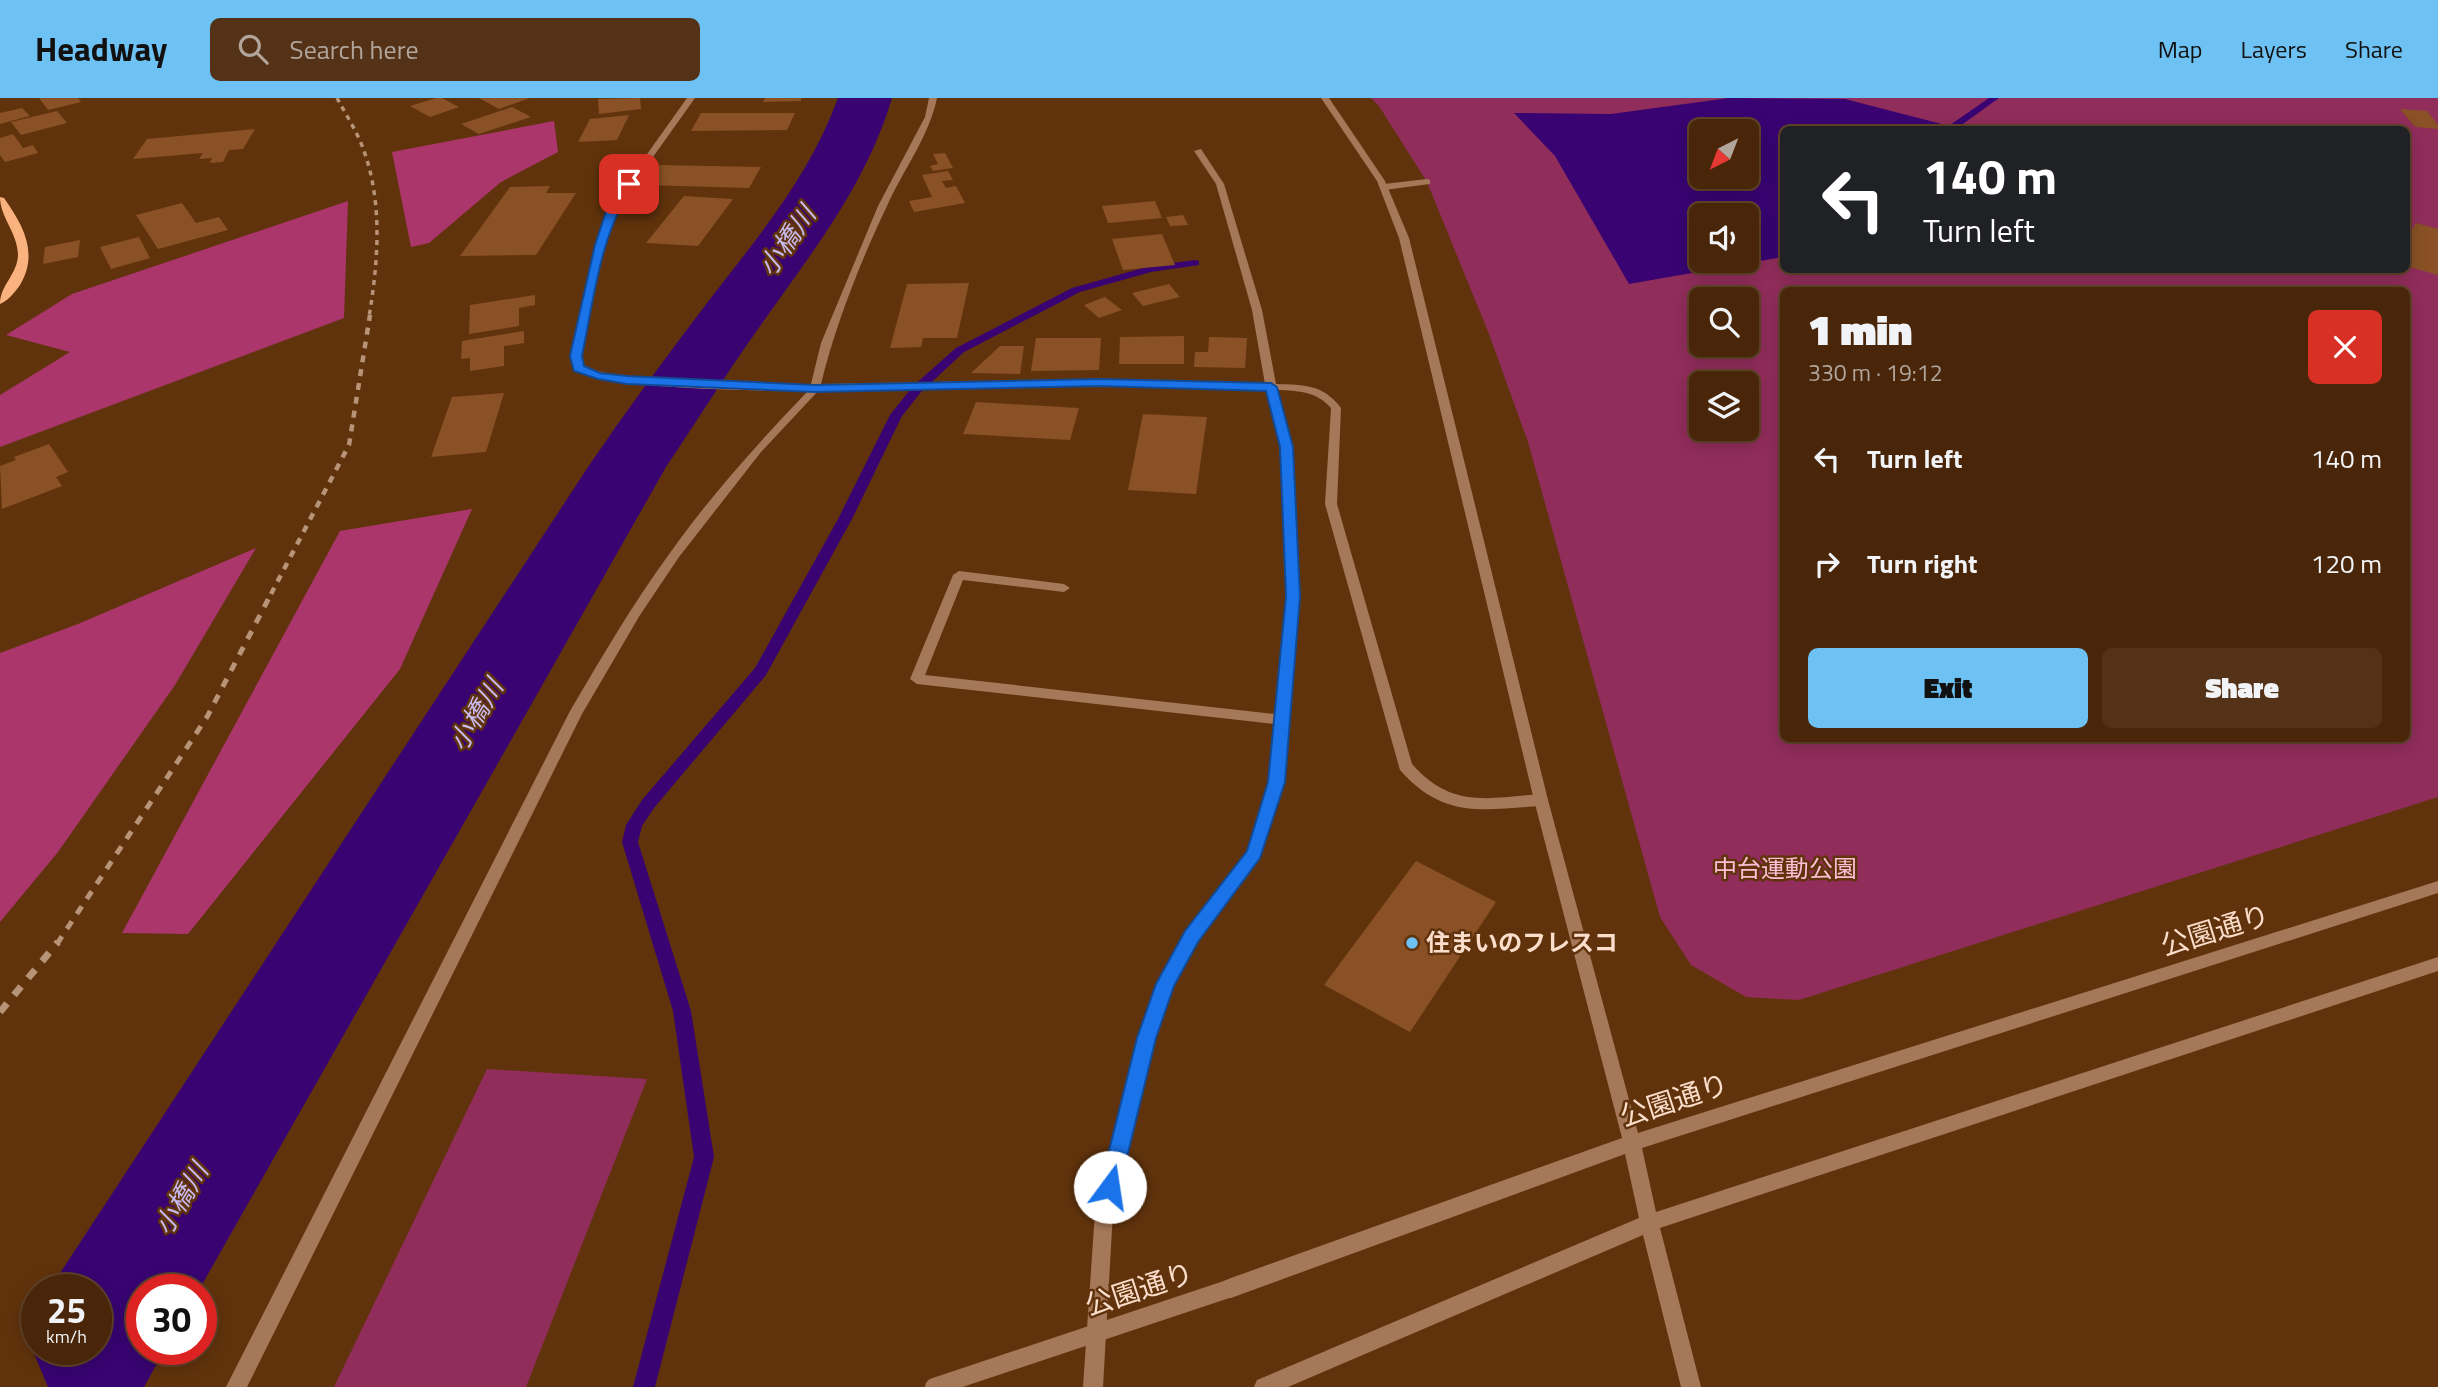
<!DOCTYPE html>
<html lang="en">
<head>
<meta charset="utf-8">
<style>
  body { margin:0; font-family:"Titillium Web","Noto Sans JP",sans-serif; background:#533217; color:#f1f3f6; height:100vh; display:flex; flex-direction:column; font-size:26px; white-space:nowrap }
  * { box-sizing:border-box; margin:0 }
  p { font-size:23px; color:#b1a59c }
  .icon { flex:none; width:38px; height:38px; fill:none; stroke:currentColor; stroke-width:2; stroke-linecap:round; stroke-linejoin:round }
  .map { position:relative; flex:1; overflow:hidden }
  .details { position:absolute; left:1780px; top:189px; width:630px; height:455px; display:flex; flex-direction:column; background:#492609; border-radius:10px; box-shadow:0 4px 18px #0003,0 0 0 2px #61432a }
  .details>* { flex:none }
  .hud { position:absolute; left:1780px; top:28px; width:630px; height:147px; border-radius:10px; box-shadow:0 4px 18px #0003,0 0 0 2px #61432a; background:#202124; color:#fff; overflow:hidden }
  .needle { width:46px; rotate:222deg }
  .controls { position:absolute; left:1689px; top:21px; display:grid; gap:14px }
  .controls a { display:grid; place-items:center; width:70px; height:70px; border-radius:10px; background:#492609; box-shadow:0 4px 18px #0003,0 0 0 2px #61432a; font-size:35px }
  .speed { position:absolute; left:21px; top:1176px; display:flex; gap:14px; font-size:35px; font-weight:700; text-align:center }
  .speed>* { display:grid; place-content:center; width:91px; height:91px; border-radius:50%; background:#492609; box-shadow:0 4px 18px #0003,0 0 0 2px #61432a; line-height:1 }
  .speed small { font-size:18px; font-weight:400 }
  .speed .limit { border:10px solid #d22; background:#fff; color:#111 }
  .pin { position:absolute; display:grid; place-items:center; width:60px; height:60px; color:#fff; margin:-30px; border-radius:14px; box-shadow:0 4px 10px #0006 }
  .me { position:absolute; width:77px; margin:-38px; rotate:14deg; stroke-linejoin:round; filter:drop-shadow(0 0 5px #0008) }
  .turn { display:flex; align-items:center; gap:24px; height:147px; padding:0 28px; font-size:32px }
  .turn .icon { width:91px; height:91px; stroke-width:2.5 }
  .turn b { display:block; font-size:49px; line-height:60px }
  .round { display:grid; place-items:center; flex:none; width:74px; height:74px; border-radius:10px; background:#533217 }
  .summary { display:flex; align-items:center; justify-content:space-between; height:119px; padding:0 28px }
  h1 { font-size:42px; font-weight:800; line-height:52px }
  .primary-button { display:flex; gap:14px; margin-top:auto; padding:14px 28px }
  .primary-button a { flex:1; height:80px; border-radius:10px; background:#6ec2f3; color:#111; font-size:28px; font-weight:800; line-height:80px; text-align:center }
  .primary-button a+a { background:#533217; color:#f1f3f6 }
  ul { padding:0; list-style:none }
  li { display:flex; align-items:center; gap:21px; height:105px; padding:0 28px }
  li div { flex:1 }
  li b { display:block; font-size:26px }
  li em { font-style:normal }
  header { display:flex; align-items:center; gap:42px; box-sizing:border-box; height:98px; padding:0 35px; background:#6ec2f3; color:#111 }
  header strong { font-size:33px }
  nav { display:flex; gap:38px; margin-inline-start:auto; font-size:24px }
  .search { width:490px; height:63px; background:#533217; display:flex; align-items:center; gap:18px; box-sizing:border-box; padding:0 24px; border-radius:10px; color:#b1a59c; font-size:26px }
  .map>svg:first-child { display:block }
</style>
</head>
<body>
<header>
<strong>Headway</strong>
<div class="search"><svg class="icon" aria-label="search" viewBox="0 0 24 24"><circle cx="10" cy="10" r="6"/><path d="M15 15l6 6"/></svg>Search here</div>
<nav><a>Map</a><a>Layers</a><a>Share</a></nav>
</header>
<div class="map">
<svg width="2438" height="1289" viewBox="0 0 2438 1289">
  <rect width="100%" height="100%" fill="#61330c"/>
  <g fill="#912d5b" fill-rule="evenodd">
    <path d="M 1371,0 L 2438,0 L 2438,699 L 1799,902 L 1746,899 L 1691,867 L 1660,819 L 1528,344 L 1489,236 L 1427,84 L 1379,8 ZM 1783,32 L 2406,32 L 2406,172 L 1783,172 ZM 1701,33 L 1746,33 L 1746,79 L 1701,79 ZM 1701,117 L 1746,117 L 1746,163 L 1701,163 ZM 1783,192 L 2406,192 L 2406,640 L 1783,640 ZM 1701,201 L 1746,201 L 1746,247 L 1701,247 ZM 1701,285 L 1746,285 L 1746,331 L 1701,331 Z"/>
    <path d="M 487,971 L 647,981 L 526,1289 L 334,1289 Z"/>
  </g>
  <g fill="#aa366b">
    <path d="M 554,23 L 558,54 L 501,84 L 429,145 L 411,149 L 392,54 Z"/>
    <path d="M 348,103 L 344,220 L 0,349 L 0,297 L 70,254 L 6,237 L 72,196 Z"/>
    <path d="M 472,411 L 400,571 L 188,836 L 122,835 L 340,433 Z"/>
    <path d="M 256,450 L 175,587 L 58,754 L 0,824 L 0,555 L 78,526 Z"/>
  </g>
  <path fill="#390472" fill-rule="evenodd" d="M 1729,0 L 1845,1 L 1961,31 L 1783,32 L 1783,159 L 1629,186 L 1555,58 L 1514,15 L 1611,16 ZM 1701,33 L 1746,33 L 1746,79 L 1701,79 ZM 1701,117 L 1746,117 L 1746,163 L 1701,163 Z"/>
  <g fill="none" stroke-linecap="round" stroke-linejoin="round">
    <g fill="#390472" fill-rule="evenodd">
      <path d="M 1989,0 L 1999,0 L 1956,31 L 1950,31 L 1950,27 Z"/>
      <path d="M 1195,162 L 1199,163 L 1199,167 L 1151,174 L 1080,194 L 964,254 L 921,294 L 902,318 L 852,421 L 766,577 L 654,710 L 642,728 L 638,744 L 691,913 L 714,1059 L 655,1289 L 633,1289 L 694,1059 L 673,913 L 622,744 L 626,727 L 642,702 L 755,570 L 838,421 L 890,317 L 913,288 L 956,250 L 1072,190 L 1150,168 Z"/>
    </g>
    <path fill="#390472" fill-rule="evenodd" d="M 838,0 L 892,0 C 866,88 810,157 758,231 C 726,276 697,323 666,369 L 199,1192 L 142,1192 L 142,1251 L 165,1251 L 144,1289 L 48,1289 L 28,1241 L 37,1220 L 37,1251 L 96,1251 L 96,1192 L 49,1192 L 588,369 C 626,313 666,259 707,205 C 758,139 809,79 838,0 Z"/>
  </g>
  <g fill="#895125">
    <path d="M 39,0 L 78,0 L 81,4 L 48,12 Z"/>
    <path d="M 436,0 L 442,0 L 459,9 L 430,19 L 410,8 Z"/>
    <path d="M 479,0 L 530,0 L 499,11 Z"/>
    <path d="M 640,0 L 641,11 L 599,16 L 598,1 Z"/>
    <path d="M 765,0 L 801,0 L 801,3 L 763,4 Z"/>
    <path d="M 512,9 L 531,19 L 479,36 L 461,26 Z"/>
    <path d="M 22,10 L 30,18 L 0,26 L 0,15 Z"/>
    <path d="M 2400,11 L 2427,13 L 2438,27 L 2438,31 L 2415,29 Z"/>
    <path d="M 57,13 L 67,25 L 21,37 L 11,24 Z"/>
    <path d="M 701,15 L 795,15 L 787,32 L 691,33 Z"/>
    <path d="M 629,17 L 617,42 L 578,44 L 590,21 Z"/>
    <path d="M 255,31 L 243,51 L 229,52 L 223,64 L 210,65 L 212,60 L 199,61 L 203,55 L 133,61 L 147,41 Z"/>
    <path d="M 13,36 L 23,50 L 33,47 L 38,55 L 5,64 L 0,57 L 0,40 Z"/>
    <path d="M 945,55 L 953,70 L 933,73 L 930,68 L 938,66 L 933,56 Z"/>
    <path d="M 658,67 L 761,69 L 749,90 L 644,87 Z"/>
    <path d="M 948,73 L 953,82 L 942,83 L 946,90 L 956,88 L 965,105 L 914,114 L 909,103 L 932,99 L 922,77 Z"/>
    <path d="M 550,88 L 546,95 L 576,95 L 536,157 L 460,158 L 510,89 Z"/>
    <path d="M 684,98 L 733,101 L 698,148 L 646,145 Z"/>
    <path d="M 1155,103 L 1162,120 L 1108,125 L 1102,108 Z"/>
    <path d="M 182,105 L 196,125 L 219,119 L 228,132 L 158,151 L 136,117 Z"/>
    <path d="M 1183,117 L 1188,127 L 1170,128 L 1166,119 Z"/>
    <path d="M 2416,125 L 2438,131 L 2438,177 L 2406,168 L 2406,142 Z"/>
    <path d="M 1162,136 L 1175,167 L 1123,172 L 1112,141 Z"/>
    <path d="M 139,139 L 150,160 L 111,171 L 100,149 Z"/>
    <path d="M 80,142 L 78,159 L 43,166 L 45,149 Z"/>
    <path d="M 969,185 L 957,240 L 923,240 L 921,249 L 890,250 L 907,186 Z"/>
    <path d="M 1169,186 L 1180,199 L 1143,208 L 1132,195 Z"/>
    <path d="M 535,197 L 535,207 L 519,210 L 519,228 L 469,236 L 470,207 Z"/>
    <path d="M 1105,199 L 1122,212 L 1099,220 L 1084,207 Z"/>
    <path d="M 524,233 L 524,245 L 504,248 L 504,268 L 470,273 L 470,260 L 461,261 L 462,243 Z"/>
    <path d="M 1184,238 L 1184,266 L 1119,266 L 1120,239 Z"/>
    <path d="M 1209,239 L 1247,240 L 1245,270 L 1194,269 L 1195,254 L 1208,254 Z"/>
    <path d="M 1036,240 L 1101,240 L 1099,272 L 1031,273 Z"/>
    <path d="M 1000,248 L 1024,248 L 1020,276 L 971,275 Z"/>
    <path d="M 504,295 L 486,354 L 431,359 L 452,299 Z"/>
    <path d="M 976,304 L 1079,310 L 1070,342 L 963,336 Z"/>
    <path d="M 1143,316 L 1207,319 L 1196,396 L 1128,392 Z"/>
    <path d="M 49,346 L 68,374 L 56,379 L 62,388 L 2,411 L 0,368 L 16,362 L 14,359 Z"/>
    <path d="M 1416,763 L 1496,804 L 1410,934 L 1324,887 Z"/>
  </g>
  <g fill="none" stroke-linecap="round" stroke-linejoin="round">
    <g fill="#a57859" fill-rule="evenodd">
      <path d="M 687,0 L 695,0 L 616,111 L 605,147 L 581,258 L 583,268 C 615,281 651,280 685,282 C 727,284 769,287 811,286 L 821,245 L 878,108 L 925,19 L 929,0 L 937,0 C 929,39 903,72 887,108 C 861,162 835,228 821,286 L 1099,281 L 1265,286 L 1252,212 L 1216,86 L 1194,53 L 1201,51 L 1224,86 L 1262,212 L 1276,286 C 1304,287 1323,286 1341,310 L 1337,406 L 1412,666 C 1452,711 1487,700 1541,696 L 1546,698 L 1548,702 L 1546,706 L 1541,708 C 1482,712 1443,721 1400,672 L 1325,406 L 1331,310 C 1316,293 1299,293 1277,292 L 1293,349 L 1299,498 L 1283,684 L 1262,755 L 1197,844 L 1173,887 L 1155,940 L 1113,1114 L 1103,1289 L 1083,1289 L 1095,1114 L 1139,940 L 1157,886 L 1185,834 L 1247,753 L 1269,684 L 1274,626 L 917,586 L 910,581 L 953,477 L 959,473 L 1064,486 L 1070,490 L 1064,494 L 963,482 L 925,577 L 1275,616 L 1287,498 L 1281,349 L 1267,292 L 1099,287 L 819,292 L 761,354 L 679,459 L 640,517 L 582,616 L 247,1289 L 226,1289 L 570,613 C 602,559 633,505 670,455 C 711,397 759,344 808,293 C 765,293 601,292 573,270 L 571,258 L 595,147 L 608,111 Z"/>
      <path d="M 1427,81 L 1430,82 L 1430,86 L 1384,92 L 1380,89 L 1384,86 Z"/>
    </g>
    <path fill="#a57859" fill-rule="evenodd" d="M 1321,0 L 1329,0 L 1385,83 L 1409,140 L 1548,702 L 1638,1035 L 2438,783 L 2438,795 L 1642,1050 L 1656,1114 L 2438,859 L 2438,873 L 1660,1130 L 1701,1289 L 1681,1289 L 1643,1137 L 1288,1289 L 1254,1289 L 1257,1282 L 1639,1120 L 1625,1056 L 1231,1200 L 1224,1197 L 1221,1190 L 1224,1183 L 1231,1180 L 1622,1040 L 1534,702 L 1399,140 L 1377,83 Z"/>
    <path fill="#fab27e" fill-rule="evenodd" d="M 0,99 L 4,100 C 23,127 39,155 20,187 C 15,194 8,203 0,206 C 0,187 18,176 18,156 C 17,134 0,119 0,99 Z"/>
    <path stroke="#b79377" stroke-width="3.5" stroke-dasharray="5 5" stroke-linecap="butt" d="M 337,0 C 346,17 358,35 364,53 C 383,106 378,165 369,219"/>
    <path stroke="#b79377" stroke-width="4.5" stroke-dasharray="7 7" stroke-linecap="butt" d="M 271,496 L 349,347 L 370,217"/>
    <path stroke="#b79377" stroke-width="5" stroke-dasharray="9 9" stroke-linecap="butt" d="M 57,846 L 207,619 L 272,494"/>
    <path stroke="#b79377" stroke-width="7" stroke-dasharray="11 11" stroke-linecap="butt" d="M 0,914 L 58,844"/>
    <path stroke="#a57859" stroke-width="18" d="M 934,1289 L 1231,1190"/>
  </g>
  <path fill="#1a73e8" stroke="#114b97" stroke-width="2" d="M 625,84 L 634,86 C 600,136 594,200 582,258 L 584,268 L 600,275 L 627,278 L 815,287 L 1099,281 L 1271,285 L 1277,289 L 1293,349 L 1300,498 L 1285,684 L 1260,760 L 1198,844 L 1174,888 L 1156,940 L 1118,1096 L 1110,1099 L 1103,1096 L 1100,1089 L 1137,940 L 1156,886 L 1185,833 L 1247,753 L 1268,684 L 1286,498 L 1280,349 L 1266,293 L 1099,288 L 815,294 L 627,286 L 598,281 L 574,273 L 570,258 L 595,147 L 607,111 Z"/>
  <circle fill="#6ec2f3" stroke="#61330c" stroke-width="2.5" cx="1412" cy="845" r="7"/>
  <g text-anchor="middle" stroke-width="5" stroke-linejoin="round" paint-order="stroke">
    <g font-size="24" fill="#fcbed4" stroke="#61330c">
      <text x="1785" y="779">中台運動公園</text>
    </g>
    <g font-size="24" font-weight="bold" fill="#faddca" stroke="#61330c" text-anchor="start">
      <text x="1426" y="853">住まいのフレスコ</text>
    </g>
    <g font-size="26" font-style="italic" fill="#c8bbf1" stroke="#61330c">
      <text transform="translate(787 143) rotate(-55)" y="9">小橋川</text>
      <text transform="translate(476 617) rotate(-59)" y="9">小橋川</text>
      <text transform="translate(181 1101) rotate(-59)" y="9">小橋川</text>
    </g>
    <g font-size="28" fill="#faddca" stroke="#61330c">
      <text transform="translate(2215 832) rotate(-17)" y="10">公園通り</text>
      <text transform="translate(1674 1002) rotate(-18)" y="10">公園通り</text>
      <text transform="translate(1139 1191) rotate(-18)" y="10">公園通り</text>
    </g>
  </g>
</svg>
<div class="controls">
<a><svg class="needle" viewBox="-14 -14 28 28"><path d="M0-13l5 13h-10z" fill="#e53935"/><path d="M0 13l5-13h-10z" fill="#b1a59c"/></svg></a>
<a><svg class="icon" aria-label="sound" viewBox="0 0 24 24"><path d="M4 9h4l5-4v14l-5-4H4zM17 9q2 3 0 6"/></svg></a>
<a><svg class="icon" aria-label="search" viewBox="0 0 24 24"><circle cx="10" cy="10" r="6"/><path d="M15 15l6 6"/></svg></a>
<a><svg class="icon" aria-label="layers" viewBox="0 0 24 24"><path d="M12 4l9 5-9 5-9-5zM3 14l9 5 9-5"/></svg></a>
</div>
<div class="speed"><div>25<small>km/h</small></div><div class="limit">30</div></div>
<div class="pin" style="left:629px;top:86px;background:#d93025"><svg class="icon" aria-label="arrive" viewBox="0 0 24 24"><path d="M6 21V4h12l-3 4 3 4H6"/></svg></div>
<svg class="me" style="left:1110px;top:1089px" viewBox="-20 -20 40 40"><circle r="19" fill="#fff"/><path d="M0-13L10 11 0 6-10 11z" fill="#1a73e8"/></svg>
<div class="hud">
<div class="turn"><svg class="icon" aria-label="left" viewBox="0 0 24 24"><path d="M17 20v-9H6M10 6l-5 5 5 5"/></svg><div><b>140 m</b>Turn left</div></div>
</div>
<section class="details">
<div class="summary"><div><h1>1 min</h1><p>330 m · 19:12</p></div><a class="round" style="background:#d93025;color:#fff"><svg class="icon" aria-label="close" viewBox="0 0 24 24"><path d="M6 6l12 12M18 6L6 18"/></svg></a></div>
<ul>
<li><svg class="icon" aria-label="left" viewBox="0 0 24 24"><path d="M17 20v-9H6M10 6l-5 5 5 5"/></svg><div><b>Turn left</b></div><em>140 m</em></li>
<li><svg class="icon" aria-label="right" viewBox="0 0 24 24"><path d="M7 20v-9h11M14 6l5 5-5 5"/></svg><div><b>Turn right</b></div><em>120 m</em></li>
</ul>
<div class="primary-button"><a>Exit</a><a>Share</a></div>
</section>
</div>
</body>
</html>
